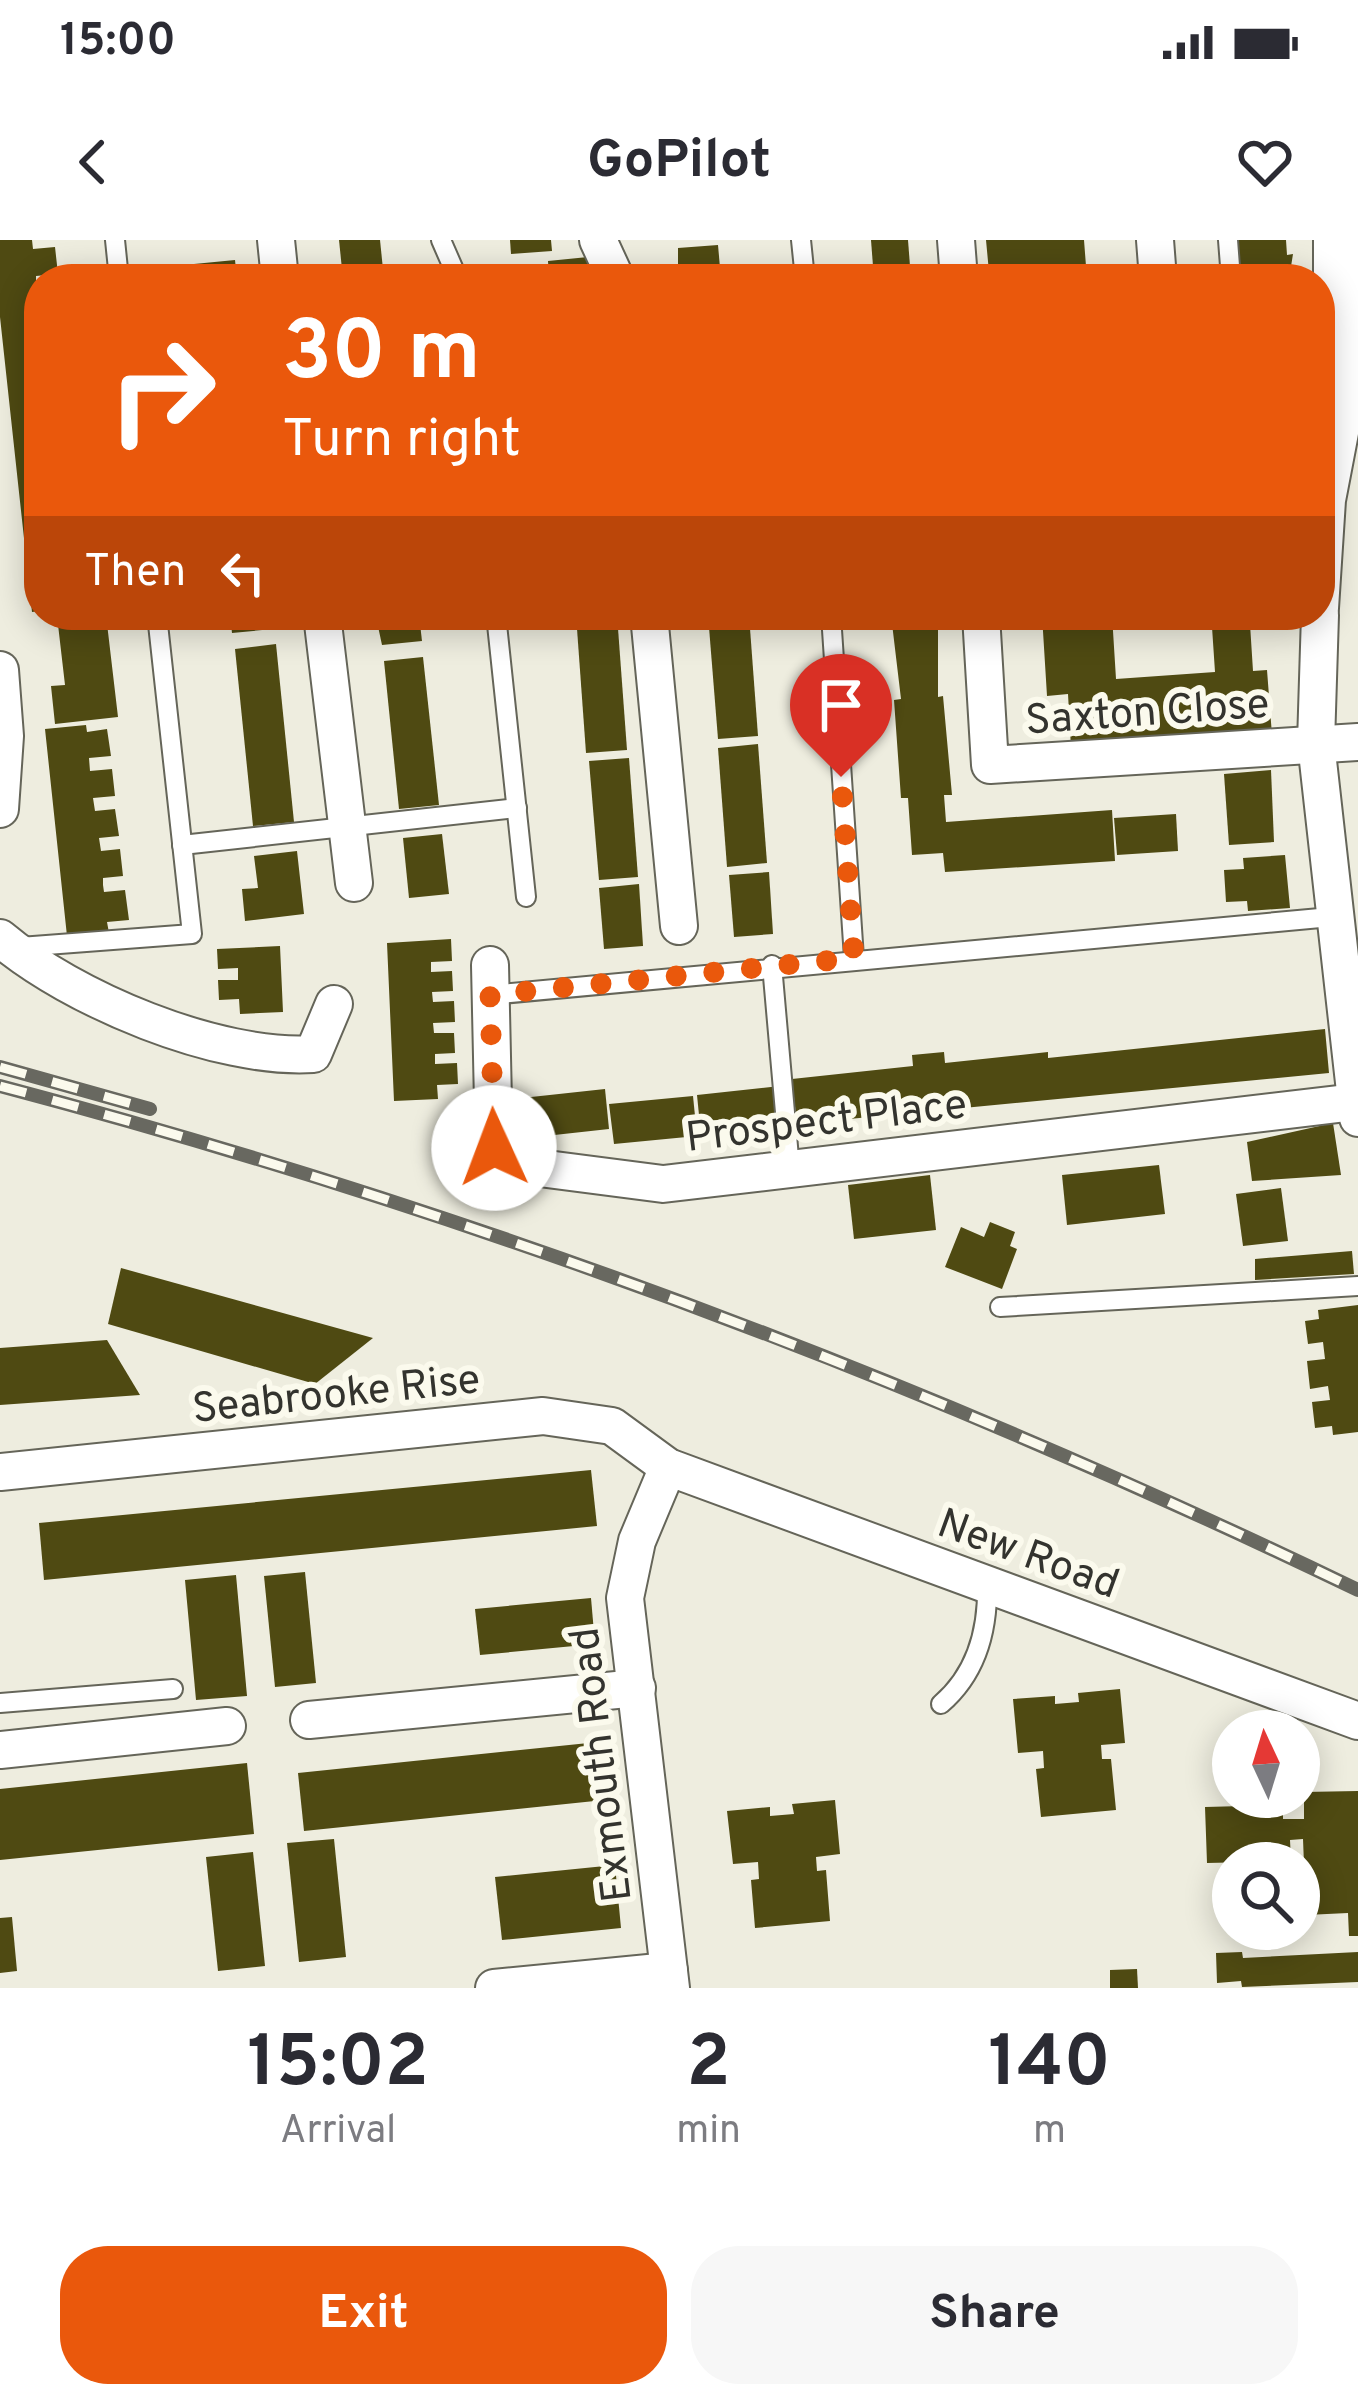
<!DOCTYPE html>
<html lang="en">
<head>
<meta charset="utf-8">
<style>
  body { margin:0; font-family:Overpass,sans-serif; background:#f7f7f7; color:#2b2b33; height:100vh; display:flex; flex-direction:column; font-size:45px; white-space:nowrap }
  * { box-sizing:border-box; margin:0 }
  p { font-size:39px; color:#7c7c81 }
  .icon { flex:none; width:66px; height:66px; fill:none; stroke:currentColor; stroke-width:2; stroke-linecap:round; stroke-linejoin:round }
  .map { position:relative; height:1748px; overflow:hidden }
  .drawer { display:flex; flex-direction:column; background:#fff; flex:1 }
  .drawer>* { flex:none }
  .hud { position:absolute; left:24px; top:24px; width:1311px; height:366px; border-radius:48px; box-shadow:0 6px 30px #0003; background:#ea580c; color:#fff; overflow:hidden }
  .needle { width:78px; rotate:356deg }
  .fabs { position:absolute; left:1212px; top:1470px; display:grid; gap:24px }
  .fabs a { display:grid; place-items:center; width:108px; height:108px; border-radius:50%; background:#fff; box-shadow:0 6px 30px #0003; font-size:60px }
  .pin { position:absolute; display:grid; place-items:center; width:102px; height:102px; color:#fff; margin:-123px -51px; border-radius:50% 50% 50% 0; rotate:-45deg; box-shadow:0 0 12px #0007 }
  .pin .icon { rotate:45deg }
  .me { position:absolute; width:132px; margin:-66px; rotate:358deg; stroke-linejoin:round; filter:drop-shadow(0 0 9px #0008) }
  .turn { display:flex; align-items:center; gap:42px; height:252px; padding:0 60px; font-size:54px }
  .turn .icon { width:156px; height:156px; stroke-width:2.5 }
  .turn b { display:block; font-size:84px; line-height:102px }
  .then { display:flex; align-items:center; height:114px; padding:0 60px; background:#0003; gap:24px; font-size:45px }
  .eta { display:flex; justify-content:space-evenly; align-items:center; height:204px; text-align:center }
  .eta b { font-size:72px; font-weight:700; line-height:84px }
  .cta { display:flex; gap:24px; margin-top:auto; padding:24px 60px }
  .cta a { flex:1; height:138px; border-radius:48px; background:#ea580c; color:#fff; font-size:48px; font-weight:700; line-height:138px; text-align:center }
  .cta a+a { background:#f7f7f7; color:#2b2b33 }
  .status { display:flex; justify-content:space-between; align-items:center; height:84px; padding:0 60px; background:#fff; direction:ltr }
  .status svg { height:33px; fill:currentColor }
  header { display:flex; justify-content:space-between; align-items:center; height:156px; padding:0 60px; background:#fff; font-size:54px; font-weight:700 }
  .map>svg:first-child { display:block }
</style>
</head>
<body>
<div class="status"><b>15:00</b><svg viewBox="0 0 49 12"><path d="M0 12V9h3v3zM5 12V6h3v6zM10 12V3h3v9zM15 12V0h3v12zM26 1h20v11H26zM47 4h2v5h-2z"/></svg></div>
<header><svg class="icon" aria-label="back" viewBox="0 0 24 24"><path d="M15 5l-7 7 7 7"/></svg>GoPilot<svg class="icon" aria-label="heart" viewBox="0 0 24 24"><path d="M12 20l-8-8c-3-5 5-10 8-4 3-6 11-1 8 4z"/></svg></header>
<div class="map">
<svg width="1358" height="1748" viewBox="0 0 1358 1748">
  <rect width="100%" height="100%" fill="#eeeddf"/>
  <g fill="#4f4a12">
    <path d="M 0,0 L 32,0 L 33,9 L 55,7 L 58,34 L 36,36 L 39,371 L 32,372 L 0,77 Z"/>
    <path d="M 339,0 L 380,0 L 384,39 L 343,39 Z"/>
    <path d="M 510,0 L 551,0 L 552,11 L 511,14 Z"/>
    <path d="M 871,0 L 908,0 L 911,39 L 874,39 Z"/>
    <path d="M 986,0 L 1084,0 L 1087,39 L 1028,39 L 1027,30 L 989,32 Z"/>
    <path d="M 1235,0 L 1286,0 L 1287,15 L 1293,14 L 1289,39 L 1239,39 Z"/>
    <path d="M 718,5 L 721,39 L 678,37 L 678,8 Z"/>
    <path d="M 588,17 L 592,39 L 549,39 L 548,21 Z"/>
    <path d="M 235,20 L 237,39 L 196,39 L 194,24 Z"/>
    <path d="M 106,375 L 118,477 L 55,484 L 51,446 L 65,445 L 57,376 Z"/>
    <path d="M 230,375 L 271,375 L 273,389 L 232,393 Z"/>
    <path d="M 419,375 L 422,401 L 382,405 L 376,377 Z"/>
    <path d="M 576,375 L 617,375 L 627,510 L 586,513 Z"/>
    <path d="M 708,375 L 749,375 L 758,496 L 718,499 Z"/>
    <path d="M 891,375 L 938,375 L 938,457 L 943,456 L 952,555 L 944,555 L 946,582 L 1112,570 L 1115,621 L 945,632 L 943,613 L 912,615 L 908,558 L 901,558 L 894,460 L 901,459 Z"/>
    <path d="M 1042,375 L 1112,375 L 1116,439 L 1215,432 L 1212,387 L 1250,384 L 1253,431 L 1267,430 L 1272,495 L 1071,508 L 1068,454 L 1047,456 Z"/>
    <path d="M 276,404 L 294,582 L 253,586 L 235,409 Z"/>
    <path d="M 423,417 L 439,565 L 399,569 L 384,421 Z"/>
    <path d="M 86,485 L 87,492 L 107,489 L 111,516 L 89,518 L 90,531 L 112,529 L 115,556 L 93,558 L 95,571 L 115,569 L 119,596 L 99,598 L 101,611 L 120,609 L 123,636 L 103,638 L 103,645 L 104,652 L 125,650 L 129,680 L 107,682 L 109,693 L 67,696 L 45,489 Z"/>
    <path d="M 758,504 L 767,623 L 727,627 L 718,508 Z"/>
    <path d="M 629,518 L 638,637 L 599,640 L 589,521 Z"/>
    <path d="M 1271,530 L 1274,602 L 1229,605 L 1224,534 Z"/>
    <path d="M 1176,574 L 1178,611 L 1117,615 L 1114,578 Z"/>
    <path d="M 442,594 L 449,654 L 409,658 L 403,598 Z"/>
    <path d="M 297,611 L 304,674 L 245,681 L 242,649 L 258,648 L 254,616 Z"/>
    <path d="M 1285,615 L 1290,668 L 1248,671 L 1247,661 L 1226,662 L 1224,630 L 1244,629 L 1243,618 Z"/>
    <path d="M 769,632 L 773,694 L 734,697 L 729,635 Z"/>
    <path d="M 639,644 L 643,706 L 604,709 L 599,648 Z"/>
    <path d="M 451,699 L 452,721 L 431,722 L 431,732 L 452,731 L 453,751 L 432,752 L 433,762 L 454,761 L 455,782 L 433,783 L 434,793 L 454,793 L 455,813 L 435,814 L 435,824 L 457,823 L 458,844 L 437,845 L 438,859 L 394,861 L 387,703 Z"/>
    <path d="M 280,706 L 283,772 L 240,774 L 239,759 L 219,760 L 218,740 L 238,740 L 238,728 L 218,729 L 217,709 Z"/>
    <path d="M 1325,789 L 1329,833 L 797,884 L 792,839 L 913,826 L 912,815 L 944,812 L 945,823 L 1048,812 L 1048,818 Z"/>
    <path d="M 780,846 L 784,886 L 701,895 L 697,855 Z"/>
    <path d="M 605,849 L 609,889 L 527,898 L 522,858 Z"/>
    <path d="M 693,856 L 697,896 L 614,904 L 609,864 Z"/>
    <path d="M 1333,883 L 1341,935 L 1252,941 L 1247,902 Z"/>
    <path d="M 1159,925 L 1165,974 L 1067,985 L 1062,935 Z"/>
    <path d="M 930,935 L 936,990 L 854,999 L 848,945 Z"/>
    <path d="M 1281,948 L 1288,1001 L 1243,1006 L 1236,954 Z"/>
    <path d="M 990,982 L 1015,992 L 1010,1006 L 1017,1009 L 1002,1049 L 945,1027 L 961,987 L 984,997 Z"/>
    <path d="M 1352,1011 L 1354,1034 L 1255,1040 L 1255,1019 Z"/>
    <path d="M 121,1028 L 373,1098 L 315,1144 L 108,1084 Z"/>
    <path d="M 1358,1065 L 1358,1192 L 1333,1195 L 1332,1186 L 1315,1188 L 1312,1162 L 1330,1160 L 1328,1146 L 1310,1149 L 1307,1121 L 1325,1119 L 1323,1102 L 1308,1104 L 1305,1081 L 1319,1079 L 1318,1070 Z"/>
    <path d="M 107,1100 L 140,1155 L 0,1165 L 0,1108 Z"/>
    <path d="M 591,1230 L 597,1286 L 44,1340 L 39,1283 Z"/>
    <path d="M 305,1332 L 316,1443 L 275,1447 L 264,1336 Z"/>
    <path d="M 236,1335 L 247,1456 L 196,1460 L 185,1340 Z"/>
    <path d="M 591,1358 L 595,1404 L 480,1415 L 475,1369 Z"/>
    <path d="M 1120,1449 L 1125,1503 L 1101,1505 L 1102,1519 L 1111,1519 L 1116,1570 L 1041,1577 L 1036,1529 L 1044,1528 L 1043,1511 L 1018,1513 L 1013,1459 L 1055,1456 L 1055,1464 L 1079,1462 L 1078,1453 Z"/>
    <path d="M 608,1501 L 614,1559 L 304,1591 L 298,1533 Z"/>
    <path d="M 247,1523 L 254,1594 L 0,1620 L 0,1549 Z"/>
    <path d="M 1358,1551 L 1358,1696 L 1349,1696 L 1348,1673 L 1306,1675 L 1303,1599 L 1290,1600 L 1291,1621 L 1207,1623 L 1205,1567 L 1283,1565 L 1283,1579 L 1304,1579 L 1304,1552 Z"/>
    <path d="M 835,1560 L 840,1614 L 816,1617 L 817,1631 L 826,1630 L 830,1681 L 755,1688 L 751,1640 L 759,1639 L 758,1622 L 733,1624 L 727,1571 L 770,1567 L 770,1576 L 794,1574 L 792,1564 Z"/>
    <path d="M 334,1599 L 346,1717 L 299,1722 L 287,1603 Z"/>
    <path d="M 253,1612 L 265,1726 L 218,1731 L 206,1617 Z"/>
    <path d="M 615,1625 L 621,1688 L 502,1700 L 495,1637 Z"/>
    <path d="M 12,1677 L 17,1731 L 0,1733 L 0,1678 Z"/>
    <path d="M 1242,1712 L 1243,1718 L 1358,1712 L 1358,1742 L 1242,1747 L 1241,1741 L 1217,1743 L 1216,1713 Z"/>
    <path d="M 1137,1729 L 1138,1748 L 1110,1748 L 1110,1730 Z"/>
  </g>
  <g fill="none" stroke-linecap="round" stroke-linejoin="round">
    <g stroke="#656559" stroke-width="22">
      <g id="lane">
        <path d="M 115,0 L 119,39"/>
        <path d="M 441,0 L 458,39"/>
        <path d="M 801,0 L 805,39"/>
        <path d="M 1228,0 L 1231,39"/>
        <path d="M 496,375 L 526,657"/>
        <path d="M 831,375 L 854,718"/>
        <path d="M 182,605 L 517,568"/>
        <path d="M 20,707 L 192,694 L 157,375"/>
        <path d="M 772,725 L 790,929"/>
        <path d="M 490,755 L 1331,677"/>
        <path d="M 1000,1067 L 1358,1046"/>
        <path d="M 0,1463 L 173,1449"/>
        <path d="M 941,1464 C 977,1433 988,1391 987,1345"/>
      </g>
    </g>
    <g stroke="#656559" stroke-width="40">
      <g id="street">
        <path d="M 276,0 L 280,39"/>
        <path d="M 598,0 L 616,39"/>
        <path d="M 956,0 L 959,39"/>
        <path d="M 1155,0 L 1158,39"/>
        <path d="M 1320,368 L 1327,260 L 1351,135"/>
        <path d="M 322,375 L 354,643"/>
        <path d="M 649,375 L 679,686"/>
        <path d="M 981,375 L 990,525 L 1358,502"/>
        <path d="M 1320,375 L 1316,503 L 1358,878"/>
        <path d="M 0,430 L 5,496 L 0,569"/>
        <path d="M 0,698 C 72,759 217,820 313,814 L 334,764"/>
        <path d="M 490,725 L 494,908 L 516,925 L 663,944 L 1355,862"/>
        <path d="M 668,1227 L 637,1301 L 625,1358 L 671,1748"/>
        <path d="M 0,1232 L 543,1176 L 612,1186 L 668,1227 L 1358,1481"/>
        <path d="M 309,1480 L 637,1448"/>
        <path d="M 0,1510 L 227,1486"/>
        <path d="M 494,1748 L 669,1731"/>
      </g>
    </g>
    <g stroke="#656559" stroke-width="64">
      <path id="primary" d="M 1344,0 L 1344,90 L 1351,135 L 1358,135"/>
    </g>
    <use href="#lane" stroke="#fff" stroke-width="18"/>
    <use href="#street" stroke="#fff" stroke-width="36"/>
    <use href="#primary" stroke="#fff" stroke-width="60"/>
    <g stroke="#686860" stroke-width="14">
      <g id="rail">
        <path d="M 0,827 L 150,869"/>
        <path d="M 0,846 C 466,969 924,1141 1358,1350"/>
      </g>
    </g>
    <use href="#rail" stroke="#fbfaed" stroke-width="9" stroke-dasharray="27" stroke-linecap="butt"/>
  </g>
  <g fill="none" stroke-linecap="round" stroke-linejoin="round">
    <path stroke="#ea580c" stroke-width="21" stroke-dasharray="0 37.8" d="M 494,908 L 490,755 L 854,718 L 841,537"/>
  </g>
  <g text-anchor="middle" stroke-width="12" stroke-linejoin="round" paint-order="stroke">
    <g font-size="42" fill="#33332e" stroke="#fbfaed">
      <text transform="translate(1147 470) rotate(-4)" y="15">Saxton Close</text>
      <text transform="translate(826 879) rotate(-7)" y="15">Prospect Place</text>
      <text transform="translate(336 1152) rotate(-6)" y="15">Seabrooke Rise</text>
      <text transform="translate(1029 1312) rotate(20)" y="15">New Road</text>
      <text transform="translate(599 1525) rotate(-97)" y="15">Exmouth Road</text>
    </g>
  </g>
</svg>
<div class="fabs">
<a><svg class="needle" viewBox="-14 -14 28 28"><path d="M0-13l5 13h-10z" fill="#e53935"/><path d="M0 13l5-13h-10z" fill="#7c7c81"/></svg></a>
<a><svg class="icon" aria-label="search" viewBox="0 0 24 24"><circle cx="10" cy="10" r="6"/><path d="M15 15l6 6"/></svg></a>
</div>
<div class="pin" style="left:841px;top:537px;background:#d93025"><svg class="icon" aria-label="arrive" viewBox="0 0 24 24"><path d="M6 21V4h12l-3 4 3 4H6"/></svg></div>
<svg class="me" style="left:494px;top:908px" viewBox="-20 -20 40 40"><circle r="19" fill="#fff"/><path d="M0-13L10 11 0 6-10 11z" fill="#ea580c"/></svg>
<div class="hud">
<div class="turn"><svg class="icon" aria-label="right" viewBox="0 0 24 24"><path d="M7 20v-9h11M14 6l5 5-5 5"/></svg><div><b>30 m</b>Turn right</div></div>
<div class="then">Then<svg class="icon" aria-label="left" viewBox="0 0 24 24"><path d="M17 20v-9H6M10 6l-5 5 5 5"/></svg></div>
</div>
</div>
<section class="drawer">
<div class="eta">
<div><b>15:02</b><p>Arrival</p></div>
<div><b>2</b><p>min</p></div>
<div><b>140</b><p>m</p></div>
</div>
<div class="cta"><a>Exit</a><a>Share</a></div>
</section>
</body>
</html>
